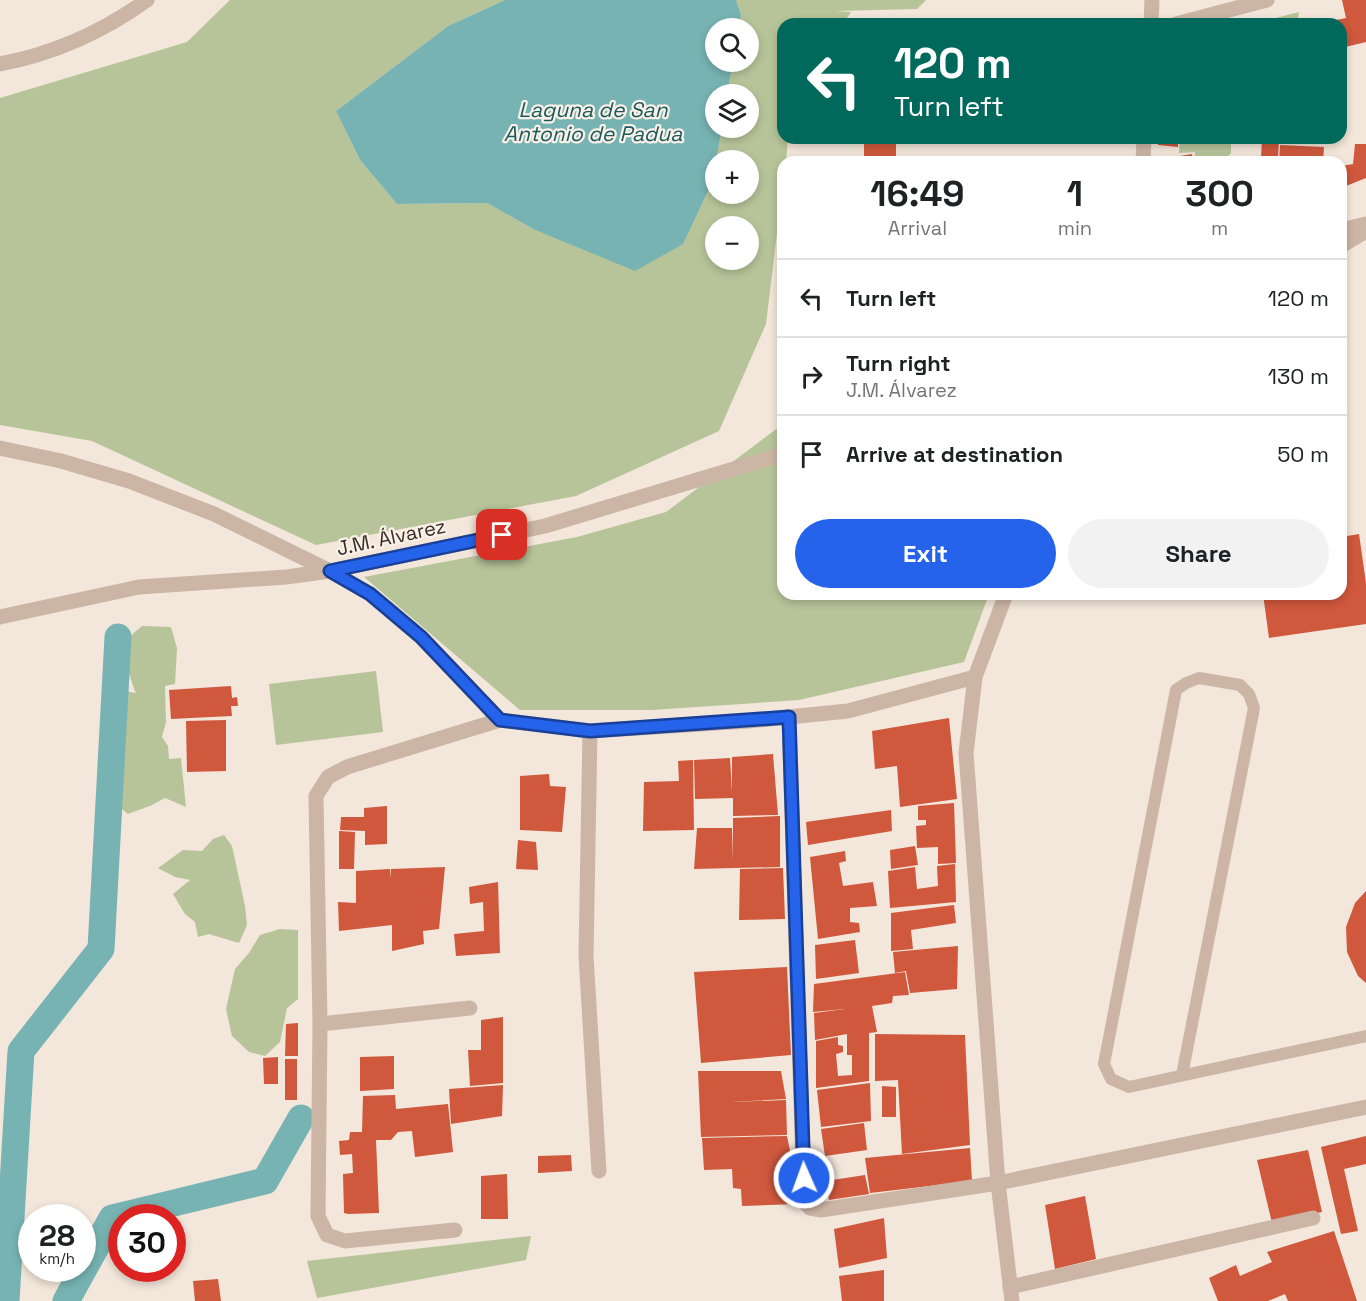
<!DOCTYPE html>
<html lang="en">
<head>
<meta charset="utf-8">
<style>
  body { margin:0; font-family:"Space Grotesk",sans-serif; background:#f2f2f2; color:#202124; height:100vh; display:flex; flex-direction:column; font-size:22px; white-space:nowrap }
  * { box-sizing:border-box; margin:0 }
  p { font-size:20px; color:#757577 }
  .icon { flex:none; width:33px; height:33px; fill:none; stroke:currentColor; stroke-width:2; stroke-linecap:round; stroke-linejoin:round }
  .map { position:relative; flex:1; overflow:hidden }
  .drawer { position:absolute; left:777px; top:156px; width:570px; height:444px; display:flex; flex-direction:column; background:#fff; border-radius:18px; box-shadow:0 3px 9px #0003 }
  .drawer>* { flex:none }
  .banner { position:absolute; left:777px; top:18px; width:570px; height:126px; border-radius:18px; box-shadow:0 3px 9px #0003; background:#00695c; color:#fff; overflow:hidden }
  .tools { position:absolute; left:705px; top:18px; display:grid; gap:12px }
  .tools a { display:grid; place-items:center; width:54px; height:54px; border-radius:50%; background:#fff; box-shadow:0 3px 9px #0003; font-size:30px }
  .speed { position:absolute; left:18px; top:1204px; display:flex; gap:12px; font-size:30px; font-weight:700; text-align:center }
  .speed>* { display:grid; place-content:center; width:78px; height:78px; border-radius:50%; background:#fff; box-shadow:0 3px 9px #0003; line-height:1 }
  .speed small { font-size:15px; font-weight:400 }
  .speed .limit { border:9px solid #d22; background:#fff; color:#111 }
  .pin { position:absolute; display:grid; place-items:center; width:51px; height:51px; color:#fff; margin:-26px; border-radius:12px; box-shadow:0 3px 9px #0006 }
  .me { position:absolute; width:66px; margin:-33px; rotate:358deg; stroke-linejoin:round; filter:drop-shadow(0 0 4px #0008) }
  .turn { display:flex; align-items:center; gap:21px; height:126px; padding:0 18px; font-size:27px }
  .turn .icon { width:78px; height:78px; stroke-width:2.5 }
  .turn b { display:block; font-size:42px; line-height:51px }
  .eta { display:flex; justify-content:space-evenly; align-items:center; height:102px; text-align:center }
  .eta b { font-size:36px; font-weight:700; line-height:42px }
  .action { display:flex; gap:12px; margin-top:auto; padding:12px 18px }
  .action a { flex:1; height:69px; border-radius:36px; background:#2563eb; color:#fff; font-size:24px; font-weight:700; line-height:69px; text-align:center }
  .action a+a { background:#f2f2f2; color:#202124 }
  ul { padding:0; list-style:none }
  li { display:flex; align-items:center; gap:18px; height:78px; padding:0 18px; border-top:2px solid #e0e0e0 }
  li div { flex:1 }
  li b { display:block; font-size:22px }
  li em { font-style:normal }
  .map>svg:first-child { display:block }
</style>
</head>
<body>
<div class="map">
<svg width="1366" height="1301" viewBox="0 0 1366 1301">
  <rect width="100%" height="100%" fill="#f3e6da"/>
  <g fill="#b7c499" fill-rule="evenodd">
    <path d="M 230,0 L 505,0 L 448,26 L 336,111 L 360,160 L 397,204 L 487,203 L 533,229 L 712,182 L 715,163 L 716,194 L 748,194 L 748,160 L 716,160 L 722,128 L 748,128 L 748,94 L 727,94 L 733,62 L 748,62 L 748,28 L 739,28 L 741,15 L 736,0 L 926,0 L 917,9 L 834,11 L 851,12 L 843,24 L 783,24 L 783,138 L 788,138 L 786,162 L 783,162 L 783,183 L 766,324 L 719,431 L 576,496 L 316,545 L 92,441 L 0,425 L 0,98 L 187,42 ZM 716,226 L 748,226 L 748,260 L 716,260 Z"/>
    <path d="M 1299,12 L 1297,24 L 1253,24 Z"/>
    <path d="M 1180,138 L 1231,138 L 1231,153 L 1222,162 L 1195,162 L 1195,152 L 1179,153 Z"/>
    <path d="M 783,424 L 783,594 L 989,594 L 964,662 L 799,700 L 652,710 L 520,710 L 364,577 L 577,537 L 666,512 Z"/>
    <path d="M 142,626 L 171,627 L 177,648 L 175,684 L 165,686 L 166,722 L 162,737 L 168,746 L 169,759 L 181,758 L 186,807 L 165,798 L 152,805 L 128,814 L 117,805 L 120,704 L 123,691 L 136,693 C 131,682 121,650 127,640 C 130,635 138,630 142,626 Z"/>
    <path d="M 376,671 L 383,732 L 276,745 L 269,684 Z"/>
    <path d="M 224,835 L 232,846 L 245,906 L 247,925 L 239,943 L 209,934 L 198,937 L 195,922 L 185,914 L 173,894 L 190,880 L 175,877 L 158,868 L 183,850 L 202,851 L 213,839 Z"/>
    <path d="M 280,929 L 298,930 L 298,999 L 287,1008 L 280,1042 L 265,1056 L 249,1052 L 232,1036 L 226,1009 L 235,969 L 249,953 L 260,935 Z"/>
    <path d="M 531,1236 L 526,1260 L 317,1298 L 307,1261 Z"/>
  </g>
  <path fill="#77b3b2" d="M 505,0 L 736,0 L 741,15 L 739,28 L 716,28 L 716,62 L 733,62 L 727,94 L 716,94 L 716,128 L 722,128 L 712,182 L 683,244 L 635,271 L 533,229 L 487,203 L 397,204 L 360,160 L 336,111 L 448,26 Z"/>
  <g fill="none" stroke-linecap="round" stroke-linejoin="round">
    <g stroke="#77b3b2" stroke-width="27">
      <path d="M 6,1301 L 21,1051 L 101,949 L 118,637"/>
      <path d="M 66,1301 L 112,1218 L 265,1181 L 301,1118"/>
    </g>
  </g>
  <g fill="#cf583d">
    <path d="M 1342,0 L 1366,0 L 1366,42 L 1341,48 L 1341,24 L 1331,24 L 1331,21 L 1346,18 Z"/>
    <path d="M 1327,18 L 1328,24 L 1307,24 L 1307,23 Z"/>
    <rect x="864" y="138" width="32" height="22"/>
    <path d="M 1158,138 L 1178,138 L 1178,147 L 1158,145 Z"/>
    <path d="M 1262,138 L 1279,138 L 1278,159 L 1261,158 Z"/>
    <path d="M 1355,144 L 1366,144 L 1366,178 L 1341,188 L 1341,166 L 1353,164 Z"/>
    <path d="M 1280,145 L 1324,147 L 1323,162 L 1279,162 Z"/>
    <path d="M 1192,154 L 1193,162 L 1156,162 L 1156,160 Z"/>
    <path d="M 1359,534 L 1366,583 L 1366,624 L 1269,638 L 1263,594 L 1341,594 L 1341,537 Z"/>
    <path d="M 231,686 L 232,698 L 237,697 L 238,706 L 231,706 L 232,716 L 171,719 L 169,690 Z"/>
    <path d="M 949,718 L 957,799 L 900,807 L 897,766 L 875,769 L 872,731 Z"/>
    <path d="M 226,720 L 226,771 L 187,772 L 186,721 Z"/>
    <path d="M 773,754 L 778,815 L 733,816 L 733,798 L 695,799 L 694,760 L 730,758 L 732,792 L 732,757 Z"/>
    <path d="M 693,760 L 694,830 L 643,831 L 644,782 L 679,781 L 678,761 Z"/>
    <path d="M 549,774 L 550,786 L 566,787 L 562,832 L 520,830 L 520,776 Z"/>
    <path d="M 954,803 L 956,863 L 938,864 L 938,847 L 917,848 L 916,826 L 926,825 L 926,820 L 918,820 L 918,806 Z"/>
    <path d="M 387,806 L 387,844 L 365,845 L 365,831 L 340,830 L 341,817 L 364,817 L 364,808 Z"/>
    <path d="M 891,810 L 892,831 L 808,845 L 806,822 Z"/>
    <path d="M 780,816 L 780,867 L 694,869 L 697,828 L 732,828 L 733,861 L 733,818 Z"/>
    <path d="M 339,831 L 355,832 L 354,869 L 339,869 Z"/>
    <path d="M 518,840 L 536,842 L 538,870 L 516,869 Z"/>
    <path d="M 915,846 L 918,865 L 891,869 L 890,850 Z"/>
    <path d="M 845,851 L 846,861 L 839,863 L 843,886 L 873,882 L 877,906 L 850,908 L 850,922 L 859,923 L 860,932 L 818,939 L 810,857 Z"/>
    <path d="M 955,864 L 956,902 L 890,908 L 888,871 L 915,867 L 917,889 L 938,886 L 937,866 Z"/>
    <path d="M 445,867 L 439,929 L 423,931 L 424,944 L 392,951 L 392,925 L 339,931 L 338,902 L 356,903 L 356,871 L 390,869 L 391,878 L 391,869 Z"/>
    <path d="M 783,868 L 785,919 L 739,920 L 740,869 Z"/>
    <path d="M 498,882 L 500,953 L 456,956 L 454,934 L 484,931 L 483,902 L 470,904 L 469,887 Z"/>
    <path d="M 1366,891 L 1366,983 L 1358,976 L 1347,952 L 1346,927 L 1355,903 Z"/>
    <path d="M 954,905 L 956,923 L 911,930 L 913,949 L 891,951 L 891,913 Z"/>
    <path d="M 855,940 L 859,973 L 816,979 L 815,945 Z"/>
    <path d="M 958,946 L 957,989 L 910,993 L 906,971 L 895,973 L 893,952 Z"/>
    <path d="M 787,967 L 791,1055 L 701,1063 L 694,972 Z"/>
    <path d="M 905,972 L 909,995 L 893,996 L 892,1003 L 872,1006 L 877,1032 L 869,1033 L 869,1081 L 816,1088 L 816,1041 L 838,1037 L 838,1045 L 843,1046 L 843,1052 L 836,1054 L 838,1076 L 852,1075 L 852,1055 L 847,1055 L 847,1034 L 815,1040 L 814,1013 L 845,1009 L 813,1012 L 814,984 Z"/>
    <path d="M 503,1017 L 503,1083 L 470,1086 L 468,1050 L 481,1050 L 481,1020 Z"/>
    <path d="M 298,1023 L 298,1056 L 285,1056 L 286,1024 Z"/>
    <path d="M 875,1034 L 965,1035 L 970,1145 L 902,1154 L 898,1080 L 875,1081 Z"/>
    <path d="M 394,1056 L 394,1089 L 360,1091 L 360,1057 Z"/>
    <path d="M 278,1057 L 278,1084 L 264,1084 L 263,1058 Z"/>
    <rect x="285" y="1059" width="12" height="41"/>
    <path d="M 698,1071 L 781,1071 L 786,1099 L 732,1102 L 786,1100 L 787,1135 L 701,1137 Z"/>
    <path d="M 870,1083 L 871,1121 L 821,1127 L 817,1090 Z"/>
    <path d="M 503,1085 L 502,1116 L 451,1124 L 449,1089 Z"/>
    <path d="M 882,1086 L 896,1087 L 896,1117 L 882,1117 Z"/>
    <path d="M 395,1095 L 396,1109 L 448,1104 L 453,1152 L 415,1157 L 412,1131 L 398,1132 L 391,1140 L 376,1140 L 379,1213 L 348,1214 L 344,1213 L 343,1174 L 353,1173 L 352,1154 L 340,1155 L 339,1141 L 349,1140 L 350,1132 L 362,1132 L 363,1096 Z"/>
    <path d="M 864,1123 L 867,1150 L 825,1156 L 821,1129 Z"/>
    <path d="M 787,1136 L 793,1166 L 771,1168 L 793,1167 L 796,1204 L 742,1206 L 741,1189 L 733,1188 L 732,1169 L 704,1170 L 702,1138 Z"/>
    <path d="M 1366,1136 L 1366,1164 L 1344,1169 L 1358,1231 L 1341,1234 L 1321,1147 Z"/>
    <path d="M 970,1148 L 972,1181 L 870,1193 L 865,1158 Z"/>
    <path d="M 1308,1150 L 1322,1212 L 1272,1223 L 1257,1160 Z"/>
    <path d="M 571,1155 L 572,1171 L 538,1173 L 538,1156 Z"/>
    <path d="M 507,1174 L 508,1219 L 481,1219 L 481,1176 Z"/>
    <path d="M 865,1175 L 869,1194 L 829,1200 L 826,1181 Z"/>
    <path d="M 1085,1196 L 1096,1259 L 1055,1269 L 1045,1205 Z"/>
    <path d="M 884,1218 L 887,1258 L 839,1268 L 834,1229 Z"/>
    <path d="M 1334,1231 L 1357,1301 L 1288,1301 L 1285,1294 L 1268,1301 L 1218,1301 L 1209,1278 L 1236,1265 L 1240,1276 L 1272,1262 L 1267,1252 Z"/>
    <path d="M 884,1270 L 884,1301 L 842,1301 L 839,1276 Z"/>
    <path d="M 218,1279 L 221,1301 L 195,1301 L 193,1281 Z"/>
  </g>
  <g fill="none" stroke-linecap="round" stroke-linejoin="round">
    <path stroke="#ccb5a5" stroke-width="12" d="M 1182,1075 L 1254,708 L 1249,694 L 1240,685 L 1199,678 L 1186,683 L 1176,690 L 1104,1064 L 1111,1079 L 1129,1087 L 1366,1036"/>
    <g stroke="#ccb5a5" stroke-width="15">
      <path d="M 1151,24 L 1152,0"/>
      <path d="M 1176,24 L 1267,0"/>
      <path d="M 0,64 C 53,54 104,31 147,0"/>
      <path d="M 1143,162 L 1144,138"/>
      <path d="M 1341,230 L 1366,224"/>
      <path d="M 1341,246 L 1366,231"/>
      <path d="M 0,448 L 61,461 L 129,481 L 214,514 L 330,571 L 370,594 L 421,637 L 500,720 L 590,731 L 748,721 L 848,711 L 975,677"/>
      <path d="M 1006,594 L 975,677 L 966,753 L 998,1183 L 1012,1301"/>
      <path d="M 0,617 L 139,587 L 286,577 L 330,571 L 545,526 L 783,454"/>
      <path d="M 789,717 L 804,1201 L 810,1208 L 821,1210 L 998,1183 L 1366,1107"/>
      <path d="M 590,731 L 586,956 L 599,1171"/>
      <path d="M 320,1024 L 470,1008"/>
      <path d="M 455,1230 L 345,1241 L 327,1235 L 318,1216 L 320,1024 L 316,796 L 328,777 L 347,767 L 500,720"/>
      <path d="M 1010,1287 L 1313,1218"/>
    </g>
  </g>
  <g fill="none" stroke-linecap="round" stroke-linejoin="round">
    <g stroke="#184099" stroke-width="15">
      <path id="route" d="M 502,535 L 330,571 L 370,594 L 421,637 L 500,720 L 590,731 L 789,717 L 804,1178"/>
    </g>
    <use href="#route" stroke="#2563eb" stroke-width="10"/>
  </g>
  <g text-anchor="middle" stroke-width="4.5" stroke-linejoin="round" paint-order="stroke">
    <g font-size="20" fill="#382b27" stroke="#fbf0e7">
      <text transform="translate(391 537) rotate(-12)" y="7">J.M. Álvarez</text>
    </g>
    <g font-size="21" font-style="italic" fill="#195b5c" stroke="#fbf0e7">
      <text x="593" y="117">Laguna de San<tspan x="593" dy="24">Antonio de Padua</tspan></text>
    </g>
  </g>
</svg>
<div class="tools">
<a><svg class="icon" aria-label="search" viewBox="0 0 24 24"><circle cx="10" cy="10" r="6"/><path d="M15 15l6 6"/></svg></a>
<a><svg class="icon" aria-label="layers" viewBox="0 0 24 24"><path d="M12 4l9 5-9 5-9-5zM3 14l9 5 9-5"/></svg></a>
<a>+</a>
<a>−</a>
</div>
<div class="speed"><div>28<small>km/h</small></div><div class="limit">30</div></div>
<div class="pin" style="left:502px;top:535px;background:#d93025"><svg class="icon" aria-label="arrive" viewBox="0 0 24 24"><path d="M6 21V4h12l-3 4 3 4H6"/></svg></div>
<svg class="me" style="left:804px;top:1178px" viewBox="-20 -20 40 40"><circle r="17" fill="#2563eb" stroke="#fff" stroke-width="3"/><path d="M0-11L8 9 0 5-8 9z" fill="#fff"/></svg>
<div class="banner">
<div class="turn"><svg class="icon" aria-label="left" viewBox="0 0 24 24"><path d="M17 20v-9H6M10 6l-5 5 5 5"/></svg><div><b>120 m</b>Turn left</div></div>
</div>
<section class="drawer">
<div class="eta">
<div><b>16:49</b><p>Arrival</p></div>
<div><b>1</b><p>min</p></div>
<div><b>300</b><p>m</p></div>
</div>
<ul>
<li><svg class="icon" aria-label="left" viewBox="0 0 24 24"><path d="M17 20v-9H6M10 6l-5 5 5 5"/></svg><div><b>Turn left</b></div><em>120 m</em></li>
<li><svg class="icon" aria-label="right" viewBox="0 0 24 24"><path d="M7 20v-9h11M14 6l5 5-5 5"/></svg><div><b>Turn right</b><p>J.M. Álvarez</p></div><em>130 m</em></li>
<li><svg class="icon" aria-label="arrive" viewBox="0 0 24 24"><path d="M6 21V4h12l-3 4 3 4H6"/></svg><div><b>Arrive at destination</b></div><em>50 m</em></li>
</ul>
<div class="action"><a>Exit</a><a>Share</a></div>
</section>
</div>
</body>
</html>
